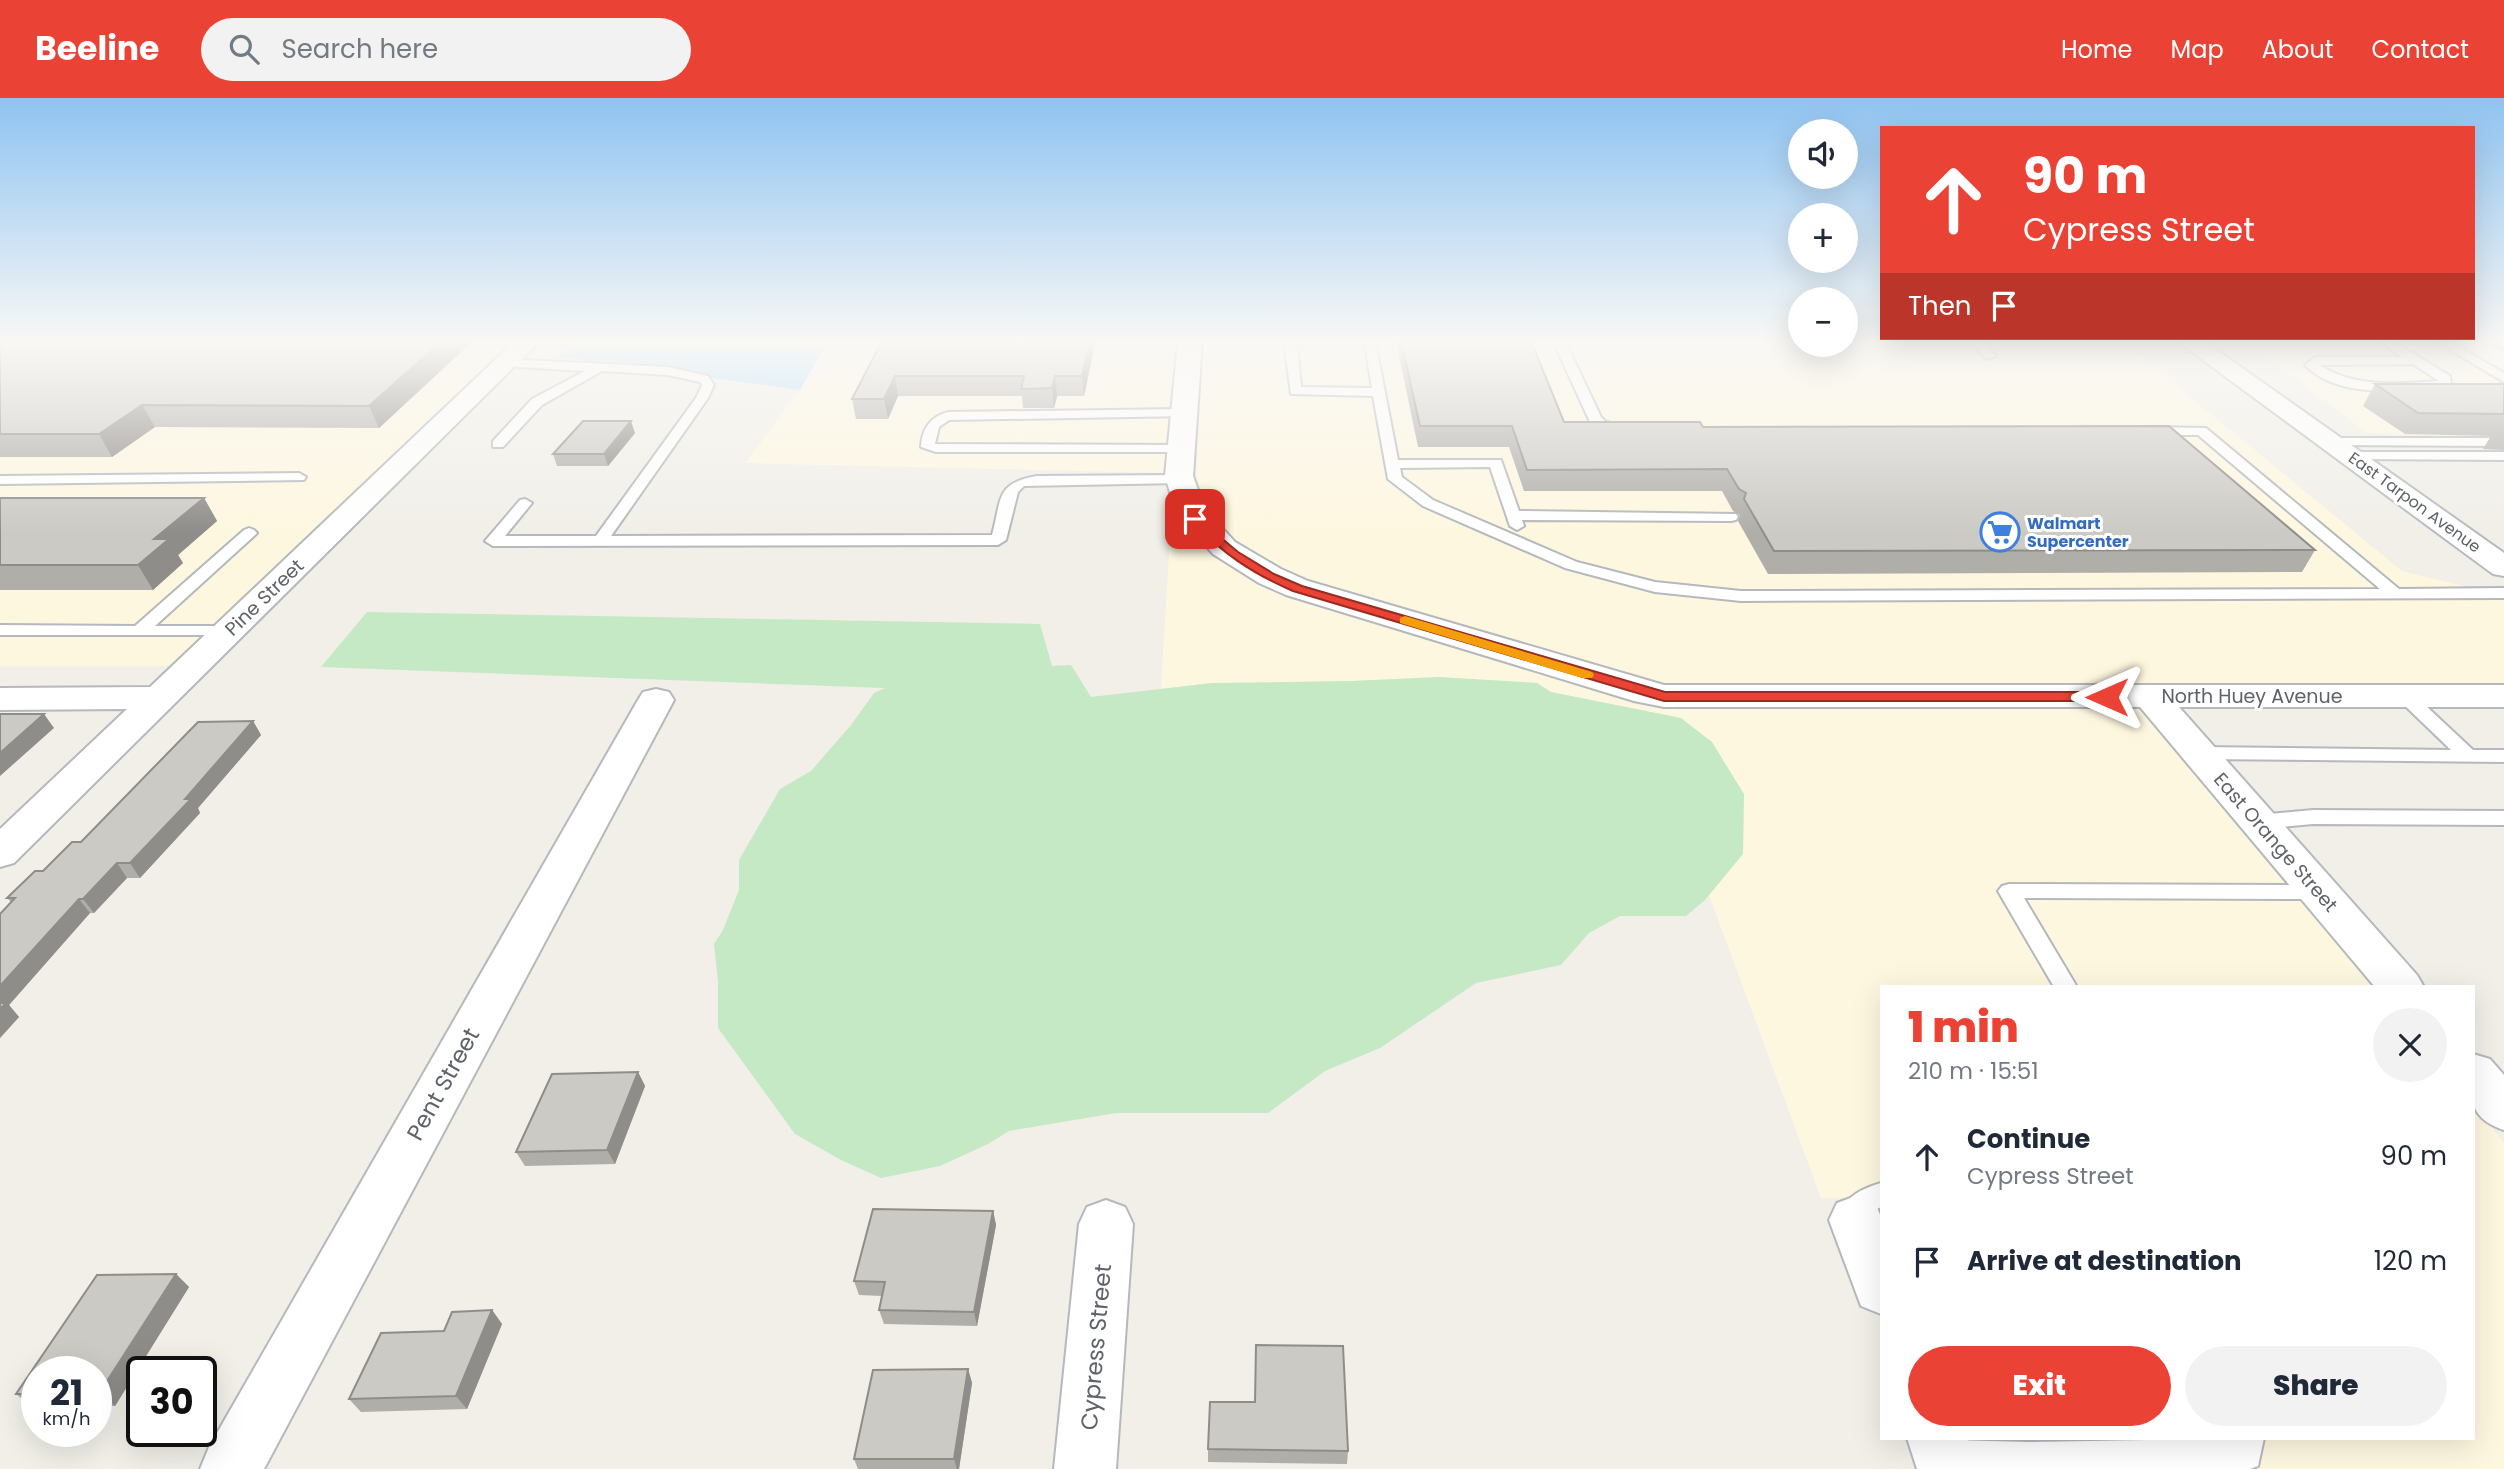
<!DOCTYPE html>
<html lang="en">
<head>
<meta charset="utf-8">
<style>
  body { margin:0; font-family:Poppins,sans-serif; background:#f2f2f3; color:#1f2937; height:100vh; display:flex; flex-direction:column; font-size:26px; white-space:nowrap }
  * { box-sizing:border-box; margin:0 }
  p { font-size:23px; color:#747a83 }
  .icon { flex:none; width:38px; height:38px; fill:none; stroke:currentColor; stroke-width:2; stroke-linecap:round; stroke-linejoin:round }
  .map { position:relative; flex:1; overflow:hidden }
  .sheet { position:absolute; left:1880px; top:887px; width:595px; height:455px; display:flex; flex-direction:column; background:#fff; border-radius:0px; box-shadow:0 7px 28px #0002 }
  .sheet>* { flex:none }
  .guide { position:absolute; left:1880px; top:28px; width:595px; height:214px; border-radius:0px; box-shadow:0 7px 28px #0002; background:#ea4335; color:#fff; overflow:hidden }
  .buttons { position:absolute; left:1788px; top:21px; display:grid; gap:14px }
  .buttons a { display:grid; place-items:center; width:70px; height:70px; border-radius:50%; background:#fff; box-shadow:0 7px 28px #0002; font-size:35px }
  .speed { position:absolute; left:21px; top:1258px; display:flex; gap:14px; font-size:35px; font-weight:700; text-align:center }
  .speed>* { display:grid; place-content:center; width:91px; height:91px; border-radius:50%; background:#fff; box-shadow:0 7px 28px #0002; line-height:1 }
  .speed small { font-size:18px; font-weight:400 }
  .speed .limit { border:4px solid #111; border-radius:10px; background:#fff; color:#111 }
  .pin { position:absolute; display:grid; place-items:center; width:60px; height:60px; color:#fff; margin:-30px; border-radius:14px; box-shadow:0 4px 10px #0006 }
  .me { position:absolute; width:77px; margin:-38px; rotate:270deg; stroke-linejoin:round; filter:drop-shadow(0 0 5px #0008) }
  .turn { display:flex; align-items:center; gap:24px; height:147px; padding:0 28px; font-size:32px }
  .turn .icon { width:91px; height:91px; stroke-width:2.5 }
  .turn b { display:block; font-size:49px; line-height:60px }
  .then { display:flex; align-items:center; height:66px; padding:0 28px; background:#0003; gap:14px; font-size:26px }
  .round { display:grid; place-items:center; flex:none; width:74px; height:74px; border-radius:37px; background:#f2f2f3 }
  .overview { display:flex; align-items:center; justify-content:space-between; height:119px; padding:0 28px }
  h1 { font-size:42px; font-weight:800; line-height:52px; color:#ea4335 }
  .cta { display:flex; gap:14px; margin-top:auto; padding:14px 28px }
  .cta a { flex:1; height:80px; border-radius:42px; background:#ea4335; color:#fff; font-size:28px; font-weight:800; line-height:80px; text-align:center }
  .cta a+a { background:#f2f2f3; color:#1f2937 }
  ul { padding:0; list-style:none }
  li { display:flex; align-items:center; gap:21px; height:105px; padding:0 28px }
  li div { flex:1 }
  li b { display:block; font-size:26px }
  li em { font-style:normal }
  header { display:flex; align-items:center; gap:42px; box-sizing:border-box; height:98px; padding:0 35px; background:#ea4335; color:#fff }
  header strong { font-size:33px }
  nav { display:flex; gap:38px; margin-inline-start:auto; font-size:24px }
  .search { width:490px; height:63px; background:#f2f2f3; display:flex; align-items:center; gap:18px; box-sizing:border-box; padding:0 24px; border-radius:38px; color:#747a83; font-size:26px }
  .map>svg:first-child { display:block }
</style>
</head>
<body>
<header>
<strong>Beeline</strong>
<div class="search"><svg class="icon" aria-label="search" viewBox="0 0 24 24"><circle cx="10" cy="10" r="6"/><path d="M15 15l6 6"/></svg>Search here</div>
<nav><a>Home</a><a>Map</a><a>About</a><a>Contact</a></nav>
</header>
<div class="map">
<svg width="2504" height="1371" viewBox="0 0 2504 1371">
  <rect width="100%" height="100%" fill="#f1efe8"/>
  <g fill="#fef7e0">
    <path d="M 0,243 L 515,243 L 174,568 L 0,568 Z"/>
    <path d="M 775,243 L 1178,243 L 1164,375 L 745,365 L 800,292 L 825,249 Z"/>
    <path d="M 1203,243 L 1801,243 L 1801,247 L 1846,247 L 1846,243 L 2122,243 L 2402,473 L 2467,489 L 2496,489 L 2504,494 L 2504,588 L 1664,588 L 1308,484 L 1282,473 L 1239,447 L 1210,419 L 1196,387 Z"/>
    <path d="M 2247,243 L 2504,243 L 2504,339 L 2367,335 Z"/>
    <path d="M 1172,407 L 1180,424 L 1210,454 L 1256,483 L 1286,497 L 1648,605 L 1649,608 L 1680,612 L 1681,608 L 2141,609 L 2376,889 L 1881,889 L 1881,1113 L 1876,1100 L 1821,1100 L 1709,797 L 1743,755 L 1744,696 L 1681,620 L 1551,594 L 1537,585 L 1439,579 L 1352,583 L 1212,585 L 1161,591 Z"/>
    <path d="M 2473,1006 L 2504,1045 L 2504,1371 L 1982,1371 L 1970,1341 L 2473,1340 Z"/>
  </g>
  <path fill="#c5e8c5" d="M 367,514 L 1040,526 L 1052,568 L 1071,567 L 1091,599 L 1212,585 L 1352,583 L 1439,579 L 1537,585 L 1551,594 L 1681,620 L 1712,644 L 1744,696 L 1743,756 L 1705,802 L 1686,818 L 1620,818 L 1589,835 L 1561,867 L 1476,885 L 1380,950 L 1325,973 L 1268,1015 L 1116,1015 L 1009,1033 L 988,1046 L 940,1068 L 881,1080 L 841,1062 L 795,1036 L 718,930 L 718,883 L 714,846 L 723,832 L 739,792 L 739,762 L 780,691 L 811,673 L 851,627 L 874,595 L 885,590 L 321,569 Z"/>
  <path fill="#aadaff" d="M 591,243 L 774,243 L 825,248 L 800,292 L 558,259 L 567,250 Z"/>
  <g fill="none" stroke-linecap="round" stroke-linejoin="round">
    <g stroke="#b5b8bc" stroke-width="4">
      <g id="service">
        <path d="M 1284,243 L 1375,243 L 1398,362 L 1501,362 L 1519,413 L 1736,416 L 1738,419 L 1736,422 L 1731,423 L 1522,422 L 1524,428 L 1517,432 L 1510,428 L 1490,369 L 1400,370 L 1402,379 L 1433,402 L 1577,464 L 1655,484 L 1741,493 L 2380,491 L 2198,337 L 2150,337 L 2143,333 L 2150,329 L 2206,330 L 2399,491 L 2504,490 L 2504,500 L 1741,503 L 1655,494 L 1565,470 L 1423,408 L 1388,381 L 1373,298 L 1291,296 ZM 1297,247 L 1365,247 L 1372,290 L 1301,289 Z"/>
        <path d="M 1553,243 L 1565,243 L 1601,319 L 1606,324 L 1628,328 L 1628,334 L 1597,330 L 1590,324 Z"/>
        <path d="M 1971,243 L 1983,243 L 1996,258 L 1986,261 Z"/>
        <path d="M 2379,243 L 2393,243 L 2450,278 L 2451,286 C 2443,292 2430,291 2420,292 C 2383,294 2333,296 2305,267 L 2315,259 L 2402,259 ZM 2413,266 L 2439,283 C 2398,286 2355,290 2319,267 Z"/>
        <path d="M 2435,243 L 2449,243 L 2504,275 L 2504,284 Z"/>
        <path d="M 505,261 L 668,269 L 708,278 L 714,287 L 708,300 L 611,438 L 992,437 C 1002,401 995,385 1037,378 L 1180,377 L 1187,381 L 1180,385 L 1024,388 L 1018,394 L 1006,442 L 998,447 L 493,448 L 485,443 L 520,402 L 525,401 L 532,405 L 505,438 L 596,438 L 696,300 L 702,287 L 700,284 L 668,277 L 602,273 L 542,307 L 503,349 L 493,349 L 493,343 L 532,301 L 585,273 L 501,268 L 501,262 Z"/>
        <path d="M 1184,311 L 1189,312 L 1189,318 L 949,322 L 939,329 L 935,346 L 1186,347 L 1186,353 L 1181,354 L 936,354 L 921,349 C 922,331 930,319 948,314 Z"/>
        <path d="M 2332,340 L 2504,340 L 2504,348 L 2327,347 L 2327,341 Z"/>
        <path d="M 2352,354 L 2504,354 L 2504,362 L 2347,361 L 2347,355 Z"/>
        <path d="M 299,375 L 306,379 L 304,382 L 0,386 L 0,378 Z"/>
        <path d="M 249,430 L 254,432 L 257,435 L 254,438 L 155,528 L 229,528 L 237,533 L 235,537 L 0,537 L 0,527 L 135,528 L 244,432 Z"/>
        <path d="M 2405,593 L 2411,594 L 2473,652 L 2504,652 L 2504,664 L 2200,661 L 2191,655 L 2200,649 L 2451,652 L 2399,602 L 2396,598 L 2399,594 Z"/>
        <path d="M 2313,712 L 2504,713 L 2504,727 L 2313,726 L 2259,731 L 2252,729 L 2249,724 L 2252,719 L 2259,717 Z"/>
        <path d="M 2009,786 L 2319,787 L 2326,789 L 2330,794 L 2326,799 L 2319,801 L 2024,800 L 2077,889 L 2054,889 L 1998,793 L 2002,788 Z"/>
        <path d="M 1881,1085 L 1881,1109 L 1869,1115 L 1865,1130 L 1856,1134 L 1847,1130 C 1834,1103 1858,1092 1881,1085 Z"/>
        <path d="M 2264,1340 L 2258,1368 L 2250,1371 L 1947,1371 L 1939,1368 L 1935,1357 L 1939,1346 L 1950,1342 L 2029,1344 Z"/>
      </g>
    </g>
    <g stroke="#b5b8bc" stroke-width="4">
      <g id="minor">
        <path d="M 515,243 L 540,243 L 14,765 L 0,769 L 0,731 L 127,611 L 0,612 L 0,590 L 150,589 Z"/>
        <path d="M 1178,243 L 1202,243 L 1193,378 L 1205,411 L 1235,444 L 1281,471 L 1308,483 L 1664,587 L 2504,587 L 2504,609 L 2179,609 L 2417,877 L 2424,889 L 2375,889 L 2140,609 L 1664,609 L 1634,603 L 1286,497 L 1259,485 L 1213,456 L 1176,414 L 1165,378 Z"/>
        <path d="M 656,591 L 669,594 L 674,602 L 264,1371 L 200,1371 L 209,1349 L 638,602 L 643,594 Z"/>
        <path d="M 2473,956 L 2490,961 L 2504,977 L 2504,1032 C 2462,1018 2473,993 2473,956 Z"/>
        <path d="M 1856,1098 L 1875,1105 L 1881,1119 L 1881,1216 L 1861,1208 L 1829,1122 L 1837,1105 Z"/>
        <path d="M 1106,1102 L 1125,1109 L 1133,1126 L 1116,1371 L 1054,1371 L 1079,1126 L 1087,1109 Z"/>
        <path d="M 1907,1340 L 1967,1340 L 1979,1371 L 1917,1371 Z"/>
      </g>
    </g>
    <g stroke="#b6babf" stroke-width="4">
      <path id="secondary" d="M 2177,243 L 2204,243 L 2504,455 L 2504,478 L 2493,476 Z"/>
    </g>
    <use href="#service" fill="#fff" fill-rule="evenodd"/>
    <use href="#minor" fill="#fff" fill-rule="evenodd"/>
    <use href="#secondary" fill="#fff" fill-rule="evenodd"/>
  </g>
  <g fill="#afaea9">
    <path d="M 0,243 L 473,243 L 379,330 L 155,329 L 112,359 L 0,359 Z"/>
    <path d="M 882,243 L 1095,246 L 1084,298 L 1057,298 L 1054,310 L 1023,310 L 1022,298 L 898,298 L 888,321 L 856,321 L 852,301 Z"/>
    <path d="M 1396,243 L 1531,243 L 1564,324 L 1703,329 L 2315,452 L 2302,474 L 1768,476 L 1738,423 L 1740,417 L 1733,413 L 1722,393 L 1524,393 L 1509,349 L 1418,349 Z"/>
    <path d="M 2484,243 L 2504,243 L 2504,255 L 2484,244 Z"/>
    <path d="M 2375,286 L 2504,286 L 2504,352 L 2483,351 L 2491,338 L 2405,336 L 2363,308 Z"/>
    <path d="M 635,335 L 608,368 L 557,368 L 553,356 Z"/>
    <path d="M 0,400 L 204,400 L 217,423 L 178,457 L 183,465 L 153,492 L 0,492 Z"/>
    <path d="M 253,623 L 261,637 L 198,710 L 200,715 L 140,780 L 127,780 L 94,815 L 90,815 L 9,907 L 19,919 L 0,940 L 11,804 L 7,800 L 81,744 Z"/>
    <path d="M 638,974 L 645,988 L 615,1066 L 525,1068 L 516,1054 Z"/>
    <path d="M 993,1113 L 996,1127 L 977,1228 L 884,1226 L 879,1212 L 882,1198 L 859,1197 L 854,1183 Z"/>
    <path d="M 176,1176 L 189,1189 L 115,1308 L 96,1308 L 96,1274 L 37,1274 L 37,1309 L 32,1309 L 16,1296 L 97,1177 Z"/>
    <path d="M 492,1212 L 502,1226 L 467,1311 L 361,1314 L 349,1301 L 444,1233 Z"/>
    <path d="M 968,1271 L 972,1285 L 959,1371 L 858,1371 L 854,1361 Z"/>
    <path d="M 1255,1304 L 1348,1353 L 1347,1366 L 1208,1364 L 1208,1351 Z"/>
  </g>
  <g fill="#8f8d8a">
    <path d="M 442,243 L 473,243 L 379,330 L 369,308 Z"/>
    <path d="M 1090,243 L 1095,243 L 1095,246 L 1084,298 L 1082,278 Z"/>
    <path d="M 895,278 L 898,298 L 888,321 L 884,301 Z"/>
    <path d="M 1055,278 L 1057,298 L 1054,310 L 1052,290 Z"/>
    <path d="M 142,307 L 155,329 L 112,359 L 99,336 Z"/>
    <path d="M 631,323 L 635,335 L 608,368 L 604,356 Z"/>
    <path d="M 204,400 L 217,423 L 178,457 L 183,465 L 153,492 L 138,467 L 154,441 Z"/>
    <path d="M 44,616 L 54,630 L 0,678 L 0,655 Z"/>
    <path d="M 253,623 L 261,637 L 198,710 L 200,715 L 140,780 L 130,765 L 185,701 Z"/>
    <path d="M 117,765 L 127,780 L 94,815 L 83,801 Z"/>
    <path d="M 79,801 L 90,815 L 9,907 L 19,919 L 0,940 L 0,888 Z"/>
    <path d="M 638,974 L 645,988 L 615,1066 L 607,1052 Z"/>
    <path d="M 993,1113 L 996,1127 L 977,1228 L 974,1214 Z"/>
    <path d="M 176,1176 L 189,1189 L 115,1308 L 100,1294 Z"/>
    <path d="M 492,1212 L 502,1226 L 467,1311 L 456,1298 Z"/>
    <path d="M 968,1271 L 972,1285 L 959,1371 L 957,1371 L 954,1361 Z"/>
  </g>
  <g fill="#cccac5" stroke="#8f8d8a" stroke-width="2">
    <path d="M 0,243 L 442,243 L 369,308 L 142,307 L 99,336 L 0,336 Z"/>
    <path d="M 882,243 L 1090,243 L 1082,278 L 1055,278 L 1052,290 L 1021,291 L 1024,278 L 895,278 L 884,301 L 852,301 Z"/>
    <path d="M 1401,243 L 1531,243 L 1564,324 L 1700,324 L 1703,329 L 2169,328 L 2315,452 L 1774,453 L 1744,401 L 1746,395 L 1739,391 L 1727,371 L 1527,372 L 1512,328 L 1420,328 Z"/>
    <path d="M 2375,286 L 2504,286 L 2504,316 L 2418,315 Z"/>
    <path d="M 583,323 L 631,323 L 604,356 L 553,356 Z"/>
    <path d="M 0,400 L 204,400 L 154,441 L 169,441 L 138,467 L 0,467 Z"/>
    <path d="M 0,616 L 44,616 L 0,655 Z"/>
    <path d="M 253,623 L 185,701 L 191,701 L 130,765 L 117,765 L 83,801 L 79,801 L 0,888 L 0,816 L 15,800 L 7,800 L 35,773 L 43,773 L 72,744 L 81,744 L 198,624 Z"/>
    <path d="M 0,905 L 6,905 L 0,911 Z"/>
    <path d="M 638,974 L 607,1052 L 516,1054 L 552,976 Z"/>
    <path d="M 873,1111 L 993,1113 L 974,1214 L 879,1212 L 885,1184 L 854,1183 Z"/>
    <path d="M 176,1176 L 100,1294 L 96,1295 L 96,1274 L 37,1274 L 37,1296 L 16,1296 L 97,1177 Z"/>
    <path d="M 492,1212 L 456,1298 L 349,1301 L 381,1235 L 444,1233 L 452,1214 Z"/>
    <path d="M 1256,1247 L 1343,1248 L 1348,1353 L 1208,1351 L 1210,1304 L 1255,1304 Z"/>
    <path d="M 968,1271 L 954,1361 L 854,1361 L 873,1272 Z"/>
  </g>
  <linearGradient id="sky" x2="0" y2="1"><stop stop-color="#8fc3f1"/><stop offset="0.56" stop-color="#f9f8f5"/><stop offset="1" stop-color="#f9f8f5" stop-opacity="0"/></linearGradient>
  <rect width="2504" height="435" fill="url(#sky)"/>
  <path fill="#ea4335" stroke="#982c22" stroke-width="2" d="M 1195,418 L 1238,454 L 1274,476 L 1302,488 L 1665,594 L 2107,594 L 2114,599 L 2107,603 L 1664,603 L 1293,493 C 1249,474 1225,456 1191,424 L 1191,419 Z"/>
  <path fill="#f59e0b" d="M 1405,518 L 1592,574 L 1594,577 L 1592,580 L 1582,580 L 1400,525 L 1400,520 Z"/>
  <defs>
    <g id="supermarket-ring" transform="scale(2.0125)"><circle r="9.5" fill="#fff" stroke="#3f7fe0" stroke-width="1.5"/><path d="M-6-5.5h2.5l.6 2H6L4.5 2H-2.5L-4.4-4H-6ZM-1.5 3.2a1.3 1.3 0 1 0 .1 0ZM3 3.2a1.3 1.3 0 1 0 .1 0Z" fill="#3f7fe0"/></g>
  </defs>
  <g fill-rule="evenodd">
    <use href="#supermarket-ring" x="2000" y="434"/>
  </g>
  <g text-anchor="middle" stroke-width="6" stroke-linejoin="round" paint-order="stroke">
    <g font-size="16" fill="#5f6368" stroke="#fff">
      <text transform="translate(2415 404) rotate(36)" y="6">East Tarpon Avenue</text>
    </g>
    <g font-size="16" font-weight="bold" fill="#366cbe" stroke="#fff" text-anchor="start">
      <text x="2027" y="431">Walmart<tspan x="2027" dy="18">Supercenter</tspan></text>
    </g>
    <g font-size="19" fill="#5f6368" stroke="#fff">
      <text transform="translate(264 499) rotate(-44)" y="7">Pine Street</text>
      <text x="2252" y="605">North Huey Avenue</text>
      <text transform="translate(2276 744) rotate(49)" y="7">East Orange Street</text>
    </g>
    <g font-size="23" fill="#5f6368" stroke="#fff">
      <text transform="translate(443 986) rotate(-61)" y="8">Pent Street</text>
      <text transform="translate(1096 1249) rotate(-85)" y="8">Cypress Street</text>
    </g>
  </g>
</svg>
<div class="buttons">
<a><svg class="icon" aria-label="sound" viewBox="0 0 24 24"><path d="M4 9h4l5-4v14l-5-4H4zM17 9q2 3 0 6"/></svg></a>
<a>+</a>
<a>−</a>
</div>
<div class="speed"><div>21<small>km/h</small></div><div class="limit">30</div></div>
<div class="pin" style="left:1195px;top:421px;background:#d93025"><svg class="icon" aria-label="arrive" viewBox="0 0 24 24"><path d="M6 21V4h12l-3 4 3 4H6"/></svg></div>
<svg class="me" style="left:2107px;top:599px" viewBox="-20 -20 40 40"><path d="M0-17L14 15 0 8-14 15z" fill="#ea4335" stroke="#fff" stroke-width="4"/></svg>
<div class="guide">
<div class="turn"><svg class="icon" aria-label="ahead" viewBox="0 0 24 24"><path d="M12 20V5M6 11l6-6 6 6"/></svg><div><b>90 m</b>Cypress Street</div></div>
<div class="then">Then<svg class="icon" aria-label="arrive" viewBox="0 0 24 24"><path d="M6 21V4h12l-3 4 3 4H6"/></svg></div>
</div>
<section class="sheet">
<div class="overview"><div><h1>1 min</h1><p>210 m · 15:51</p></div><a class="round"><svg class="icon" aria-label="close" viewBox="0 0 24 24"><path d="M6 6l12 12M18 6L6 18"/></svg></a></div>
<ul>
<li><svg class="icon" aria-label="ahead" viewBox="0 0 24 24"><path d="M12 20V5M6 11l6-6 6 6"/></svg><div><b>Continue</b><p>Cypress Street</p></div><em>90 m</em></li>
<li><svg class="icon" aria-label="arrive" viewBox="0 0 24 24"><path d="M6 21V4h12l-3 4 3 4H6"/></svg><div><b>Arrive at destination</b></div><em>120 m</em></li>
</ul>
<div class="cta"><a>Exit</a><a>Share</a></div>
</section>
</div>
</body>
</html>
